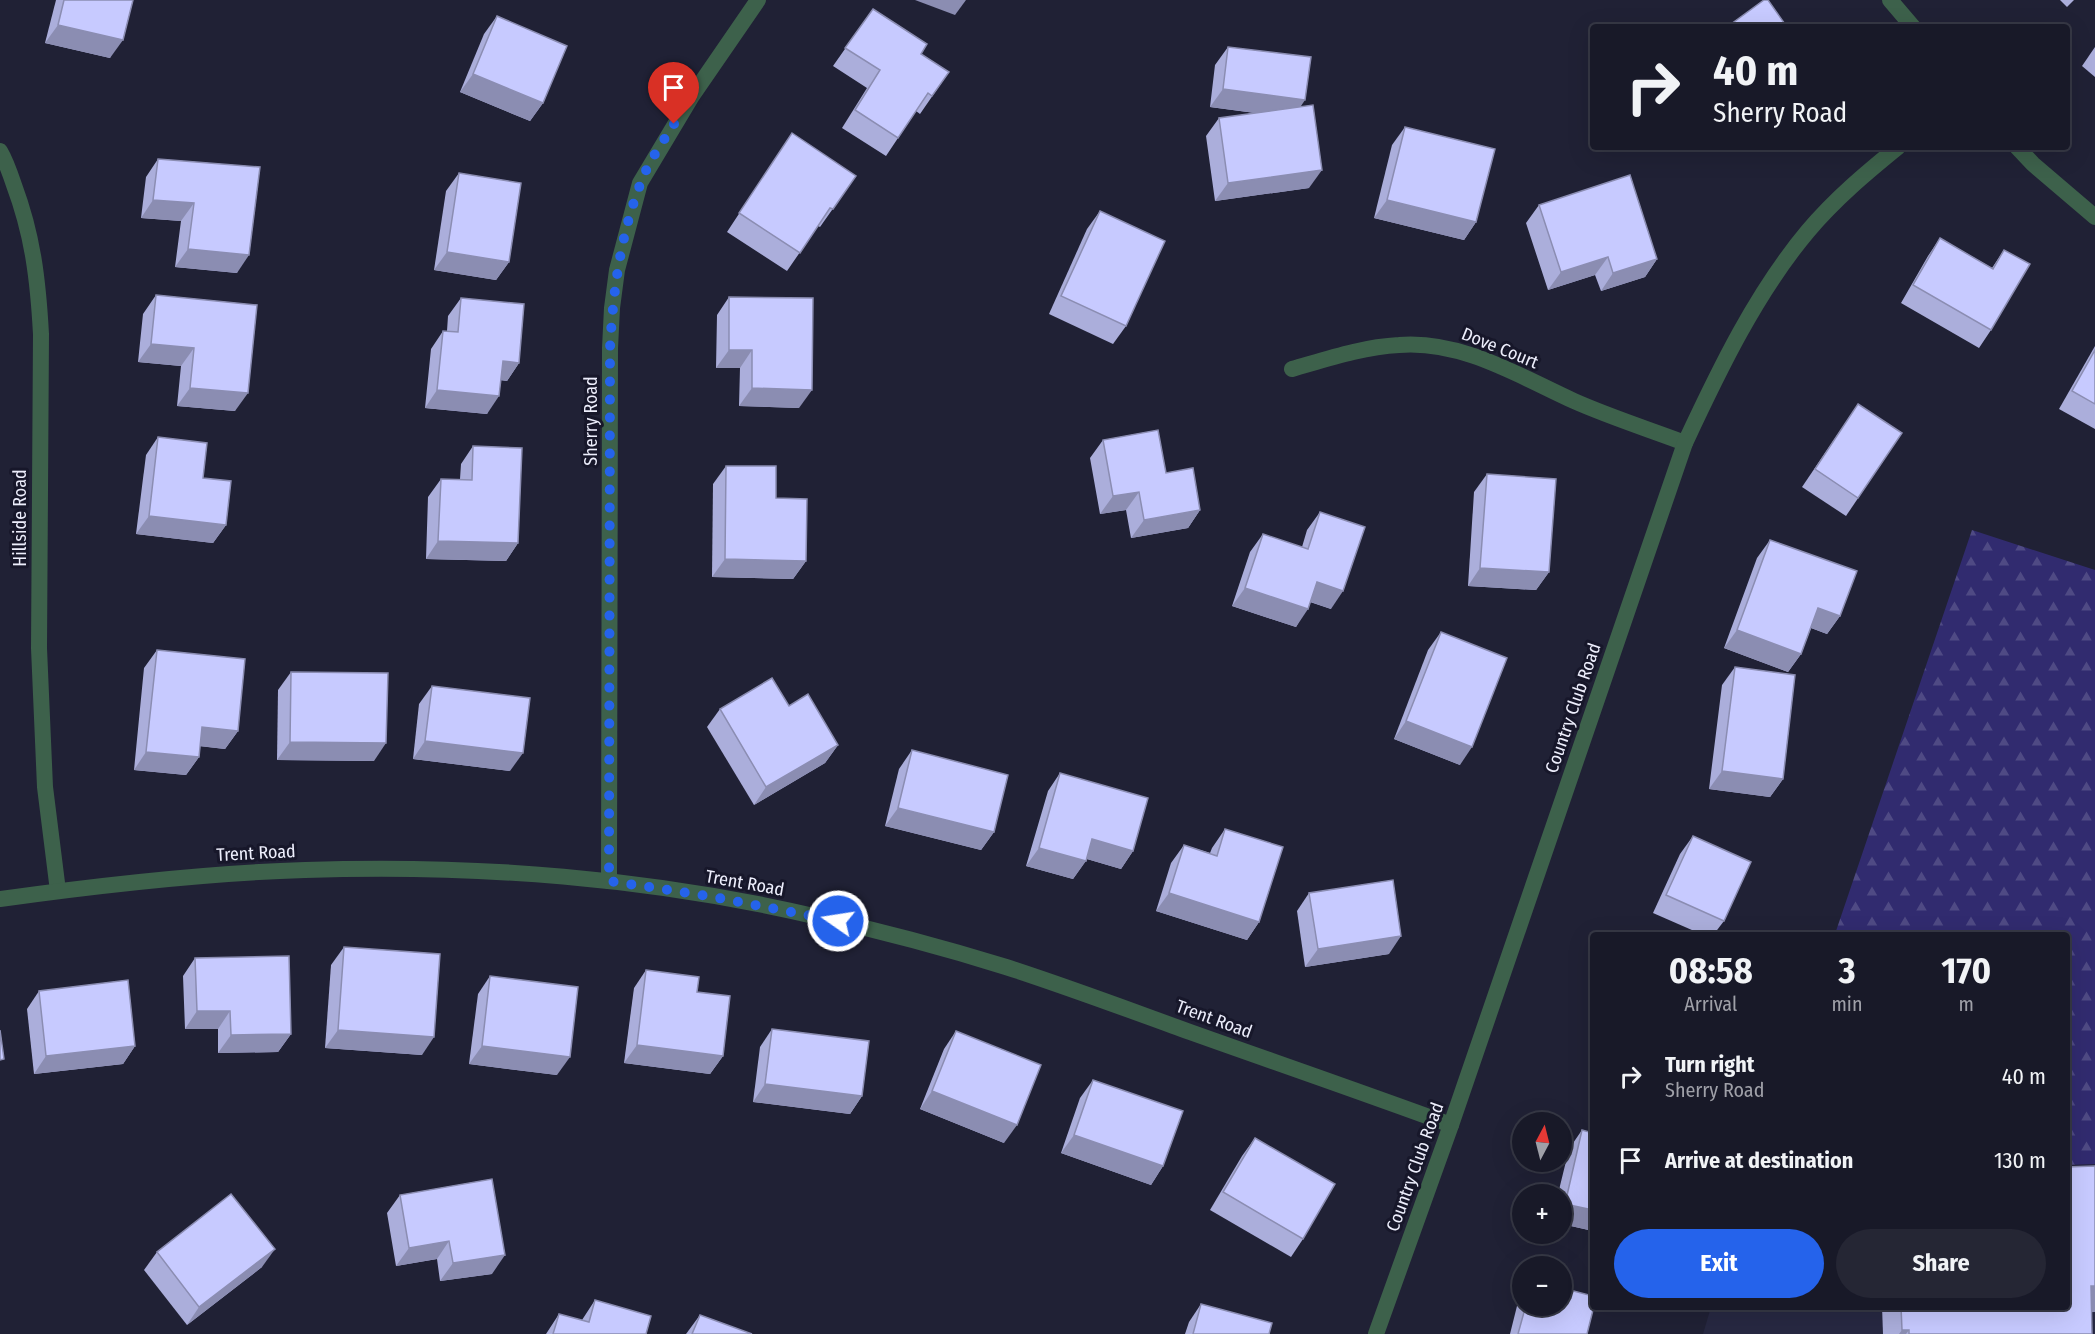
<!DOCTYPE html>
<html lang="en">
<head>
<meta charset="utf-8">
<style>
  body { margin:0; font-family:"Fira Sans Condensed",sans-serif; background:#252634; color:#f1f3f6; height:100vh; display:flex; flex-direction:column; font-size:22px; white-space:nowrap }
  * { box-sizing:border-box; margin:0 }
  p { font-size:20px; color:#9fa0a8 }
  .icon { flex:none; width:33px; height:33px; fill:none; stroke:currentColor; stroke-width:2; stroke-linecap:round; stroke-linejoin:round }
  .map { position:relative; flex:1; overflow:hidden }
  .drawer { position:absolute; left:1590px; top:932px; width:480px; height:378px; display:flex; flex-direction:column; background:#181928; border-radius:6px; box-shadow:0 6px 24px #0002,0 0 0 2px #363845 }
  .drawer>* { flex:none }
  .guide { position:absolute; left:1590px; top:24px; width:480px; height:126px; border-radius:6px; box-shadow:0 6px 24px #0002,0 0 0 2px #363845; background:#181928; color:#f1f3f6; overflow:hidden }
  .needle { width:39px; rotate:7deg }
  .controls { position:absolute; left:1512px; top:1112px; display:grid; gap:12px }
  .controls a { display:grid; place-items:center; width:60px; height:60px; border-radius:50%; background:#181928; box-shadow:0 6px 24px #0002,0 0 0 2px #363845; font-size:30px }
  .pin { position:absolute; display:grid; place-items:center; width:51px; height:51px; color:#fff; margin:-62px -26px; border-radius:50% 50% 50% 0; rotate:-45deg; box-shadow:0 0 6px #0007 }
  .pin .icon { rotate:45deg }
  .me { position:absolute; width:66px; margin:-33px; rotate:283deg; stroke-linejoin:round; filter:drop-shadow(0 0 4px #0008) }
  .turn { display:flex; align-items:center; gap:21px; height:126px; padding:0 24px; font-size:27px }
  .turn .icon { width:78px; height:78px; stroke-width:2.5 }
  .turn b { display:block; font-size:42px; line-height:51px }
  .eta { display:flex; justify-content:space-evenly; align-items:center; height:102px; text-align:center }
  .eta b { font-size:36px; font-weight:700; line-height:42px }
  .action { display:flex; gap:12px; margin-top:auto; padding:12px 24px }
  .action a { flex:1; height:69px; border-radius:36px; background:#2563eb; color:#fff; font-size:24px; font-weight:700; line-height:69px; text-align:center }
  .action a+a { background:#252634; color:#f1f3f6 }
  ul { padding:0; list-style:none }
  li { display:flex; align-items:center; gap:18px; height:84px; padding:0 24px }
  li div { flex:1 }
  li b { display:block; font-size:22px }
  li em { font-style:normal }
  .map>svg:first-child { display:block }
</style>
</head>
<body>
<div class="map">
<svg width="2095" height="1334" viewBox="0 0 2095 1334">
  <defs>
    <pattern id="forest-firs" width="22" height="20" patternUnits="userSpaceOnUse" patternTransform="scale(1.5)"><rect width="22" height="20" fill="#312b6f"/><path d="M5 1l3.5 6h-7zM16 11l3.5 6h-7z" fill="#4f4a84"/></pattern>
  </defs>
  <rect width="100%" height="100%" fill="#202135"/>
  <path fill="#272842" d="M 2095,1164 L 2095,1334 L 1703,1334 L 1711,1307 L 2067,1306 L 2067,1165 Z"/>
  <path fill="url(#forest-firs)" d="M 1972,530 L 2095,570 L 2095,1164 L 2067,1165 L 2067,934 L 1835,934 Z"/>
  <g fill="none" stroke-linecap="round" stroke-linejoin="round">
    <g stroke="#3d614b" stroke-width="16">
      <path d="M 1890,0 L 1913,27"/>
      <path d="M 2017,147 L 2033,164 L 2095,217"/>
      <path d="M 0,151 C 6,161 10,173 14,185 C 33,236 38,280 41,334 L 39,648 L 45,787 L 58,891"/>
      <path d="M 1292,369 C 1327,359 1362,347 1399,345 C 1462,340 1519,376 1574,401 C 1610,417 1648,429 1685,443"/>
      <path d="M 609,881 L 610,348 L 612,308 L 617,270 L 640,183 L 692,96 L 758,0"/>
      <path d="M 0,899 C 101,885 203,873 305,870 C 475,864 653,878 818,917 C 881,931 945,948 1006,967 C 1068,987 1129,1010 1190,1032 C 1277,1063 1364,1093 1451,1125"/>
      <path d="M 1376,1334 L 1451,1125 L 1685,443 C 1719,370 1756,293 1808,231 C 1835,199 1866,173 1898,147"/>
    </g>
  </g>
  <g fill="#abaedb">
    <path d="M 56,0 L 133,0 L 110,58 L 45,43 Z"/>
    <path d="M 2060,0 L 2074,0 L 2067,7 Z"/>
    <path d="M 873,9 L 921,54 L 949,72 L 920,114 L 916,111 L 886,156 L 842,128 L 867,88 L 833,66 Z"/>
    <path d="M 497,16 L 543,103 L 530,121 L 460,92 L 484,34 Z"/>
    <path d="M 1228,47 L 1300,107 L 1309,188 L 1215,201 L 1206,136 L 1219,118 L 1255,113 L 1210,107 L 1215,65 Z"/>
    <path d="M 2095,47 L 2095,77 L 2082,66 Z"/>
    <path d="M 1405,127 L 1476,222 L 1464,240 L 1374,218 L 1392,145 Z"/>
    <path d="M 792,133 L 856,176 L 820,227 L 818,226 L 787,271 L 727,232 Z"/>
    <path d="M 158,159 L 260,167 L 237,273 L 175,267 L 181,221 L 141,218 L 146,177 Z"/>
    <path d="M 459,173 L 509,262 L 496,280 L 434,270 L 446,191 Z"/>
    <path d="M 1539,205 L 1657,259 L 1645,277 L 1601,291 L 1595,275 L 1548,290 L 1526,223 Z"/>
    <path d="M 1100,211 L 1126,326 L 1113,344 L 1049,314 L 1087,229 Z"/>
    <path d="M 1940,238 L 1992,268 L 2004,250 L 1991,330 L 1979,348 L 1901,303 L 1928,256 Z"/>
    <path d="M 156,295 L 257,305 L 235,411 L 177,406 L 181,366 L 138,362 L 143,314 Z"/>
    <path d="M 729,297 L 799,408 L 739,406 L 740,368 L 716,368 L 717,315 Z"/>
    <path d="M 461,298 L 519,363 L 507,381 L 501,380 L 487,414 L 425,408 L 431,349 L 443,331 L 447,331 L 448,316 Z"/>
    <path d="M 2095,346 L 2095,429 L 2059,409 Z"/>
    <path d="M 1846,422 L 1902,433 L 1846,516 L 1802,487 Z"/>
    <path d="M 158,437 L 203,478 L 226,525 L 213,543 L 136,534 L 146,455 Z"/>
    <path d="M 1103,440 L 1166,473 L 1200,510 L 1188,528 L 1131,538 L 1126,510 L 1100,514 L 1090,458 Z"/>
    <path d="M 473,446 L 518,543 L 506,561 L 426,559 L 428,497 L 441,479 L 460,479 L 461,464 Z"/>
    <path d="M 726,466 L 776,498 L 806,561 L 793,579 L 712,577 L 713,484 Z"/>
    <path d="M 1487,474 L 1549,572 L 1536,590 L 1468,586 L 1474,492 Z"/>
    <path d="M 1320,512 L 1331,609 L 1310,602 L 1296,627 L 1232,606 L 1250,552 L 1263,534 L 1302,547 L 1307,530 Z"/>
    <path d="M 1770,540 L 1840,616 L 1827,634 L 1811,628 L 1801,654 L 1788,672 L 1724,648 L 1757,558 Z"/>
    <path d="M 1441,632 L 1460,765 L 1394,739 L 1428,650 Z"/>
    <path d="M 157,650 L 238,731 L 225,749 L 200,746 L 199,757 L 186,775 L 134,770 L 144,668 Z"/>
    <path d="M 1735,667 L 1783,779 L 1770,797 L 1709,789 L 1722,685 Z"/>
    <path d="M 291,672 L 374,761 L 277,760 L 278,690 Z"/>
    <path d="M 432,686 L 510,771 L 413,759 L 419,704 Z"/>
    <path d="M 789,706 L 838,745 L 825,763 L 754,805 L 707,727 L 720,709 Z"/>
    <path d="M 912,750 L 994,832 L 981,850 L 885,826 L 899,769 Z"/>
    <path d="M 1060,773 L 1133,851 L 1121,869 L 1087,859 L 1073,879 L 1026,866 L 1048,791 Z"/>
    <path d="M 1225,829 L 1259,922 L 1247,940 L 1156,911 L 1171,863 L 1184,845 L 1210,853 L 1212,848 Z"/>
    <path d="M 1693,836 L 1724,921 L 1714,934 L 1701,934 L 1653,913 L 1680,854 Z"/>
    <path d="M 1309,893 L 1389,954 L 1305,967 L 1297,911 Z"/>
    <path d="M 344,947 L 422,1055 L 325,1048 L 331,965 Z"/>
    <path d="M 195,958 L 291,1034 L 278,1052 L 218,1053 L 218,1029 L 185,1029 L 183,976 Z"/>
    <path d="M 646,970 L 697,992 L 723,1056 L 710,1074 L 624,1063 L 634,988 Z"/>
    <path d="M 490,976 L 557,1075 L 469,1064 L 478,994 Z"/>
    <path d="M 39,991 L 135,1046 L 123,1064 L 34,1074 L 27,1009 Z"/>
    <path d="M 1593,1024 L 1593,1047 L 1588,1045 Z"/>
    <path d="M 772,1029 L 862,1096 L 850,1114 L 753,1102 L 760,1047 Z"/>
    <path d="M 956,1031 L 1004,1143 L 920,1109 L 944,1049 Z"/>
    <path d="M 1093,1080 L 1163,1166 L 1151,1185 L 1061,1153 L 1080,1098 Z"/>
    <path d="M 1582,1130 L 1593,1133 L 1593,1231 L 1562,1224 L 1562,1194 L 1558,1194 L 1569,1149 Z"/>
    <path d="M 1255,1138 L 1303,1239 L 1291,1257 L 1210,1210 L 1242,1156 Z"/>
    <path d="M 400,1195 L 492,1274 L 440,1281 L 437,1259 L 396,1266 L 387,1213 Z"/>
    <path d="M 157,1252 L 262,1267 L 187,1325 L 144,1270 Z"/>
    <path d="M 1522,1293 L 1522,1305 L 1562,1305 L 1587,1334 L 1510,1334 L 1519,1298 Z"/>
    <path d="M 595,1300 L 646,1334 L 546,1334 L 559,1314 L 582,1320 Z"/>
    <path d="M 1201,1304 L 1269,1334 L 1185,1334 L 1189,1322 Z"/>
    <path d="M 1882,1306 L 2067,1306 L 2091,1312 L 2092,1334 L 1883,1334 Z"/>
    <path d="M 700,1315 L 752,1334 L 686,1334 Z"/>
  </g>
  <g fill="#8b8db2">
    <path d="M 915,0 L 966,0 L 955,15 Z"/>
    <path d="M 58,25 L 123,40 L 110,58 L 45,43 Z"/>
    <path d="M 473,74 L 543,103 L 530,121 L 460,92 Z"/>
    <path d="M 1223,89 L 1305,100 L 1293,118 L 1210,107 Z"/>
    <path d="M 1322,170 L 1309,188 L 1215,201 L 1228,183 Z"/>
    <path d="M 153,200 L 194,203 L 181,221 L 141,218 Z"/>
    <path d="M 1387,200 L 1476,222 L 1464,240 L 1374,218 Z"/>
    <path d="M 188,249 L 249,255 L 237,273 L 175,267 Z"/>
    <path d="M 447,252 L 509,262 L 496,280 L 434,270 Z"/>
    <path d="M 1608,257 L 1595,275 L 1548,290 L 1561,272 Z"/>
    <path d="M 1657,259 L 1645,277 L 1601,291 L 1613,273 Z"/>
    <path d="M 151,344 L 194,348 L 181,366 L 138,362 Z"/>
    <path d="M 729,350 L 752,350 L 740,368 L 716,368 Z"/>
    <path d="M 503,361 L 519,363 L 507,381 L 490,379 Z"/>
    <path d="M 190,388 L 248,393 L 235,411 L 177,406 Z"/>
    <path d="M 752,388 L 812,390 L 799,408 L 739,406 Z"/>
    <path d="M 437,390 L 499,396 L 487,414 L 425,408 Z"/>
    <path d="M 1139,492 L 1126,510 L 1100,514 L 1113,496 Z"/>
    <path d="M 1200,510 L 1188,528 L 1131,538 L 1144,520 Z"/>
    <path d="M 149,516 L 226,525 L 213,543 L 136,534 Z"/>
    <path d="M 438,541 L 518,543 L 506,561 L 426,559 Z"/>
    <path d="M 725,559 L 806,561 L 793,579 L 712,577 Z"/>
    <path d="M 1480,568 L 1549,572 L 1536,590 L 1468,586 Z"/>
    <path d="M 1317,582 L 1343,591 L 1331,609 L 1305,600 Z"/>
    <path d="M 1245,588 L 1308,609 L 1296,627 L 1232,606 Z"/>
    <path d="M 1818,608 L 1840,616 L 1827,634 L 1806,626 Z"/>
    <path d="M 1737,630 L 1801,654 L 1788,672 L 1724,648 Z"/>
    <path d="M 1406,721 L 1472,747 L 1460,765 L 1394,739 Z"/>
    <path d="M 202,727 L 238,731 L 225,749 L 189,745 Z"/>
    <path d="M 425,741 L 523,753 L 510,771 L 413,759 Z"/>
    <path d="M 290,742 L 386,743 L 374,761 L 277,760 Z"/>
    <path d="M 838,745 L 825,763 L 754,805 L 766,787 Z"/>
    <path d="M 146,752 L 199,757 L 186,775 L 134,770 Z"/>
    <path d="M 1722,771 L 1783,779 L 1770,797 L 1709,789 Z"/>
    <path d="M 898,808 L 994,832 L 981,850 L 885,826 Z"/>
    <path d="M 1092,839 L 1133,851 L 1121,869 L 1080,857 Z"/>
    <path d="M 1039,848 L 1086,861 L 1073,879 L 1026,866 Z"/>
    <path d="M 1169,893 L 1259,922 L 1247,940 L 1156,911 Z"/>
    <path d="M 1401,936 L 1389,954 L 1305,967 L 1318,949 Z"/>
    <path d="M 197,1011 L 230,1011 L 218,1029 L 185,1029 Z"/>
    <path d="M 338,1030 L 434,1037 L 422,1055 L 325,1048 Z"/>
    <path d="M 291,1034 L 278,1052 L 218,1053 L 231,1035 Z"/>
    <path d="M 1593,1038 L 1593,1047 L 1588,1045 Z"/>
    <path d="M 637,1045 L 723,1056 L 710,1074 L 624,1063 Z"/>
    <path d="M 135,1046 L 123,1064 L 34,1074 L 46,1056 Z"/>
    <path d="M 482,1046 L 570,1057 L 557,1075 L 469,1064 Z"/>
    <path d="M 765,1084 L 862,1096 L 850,1114 L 753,1102 Z"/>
    <path d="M 932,1091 L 1017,1125 L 1004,1143 L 920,1109 Z"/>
    <path d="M 1074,1135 L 1163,1166 L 1151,1185 L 1061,1153 Z"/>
    <path d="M 1565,1204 L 1593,1210 L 1593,1231 L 1562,1224 L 1562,1208 Z"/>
    <path d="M 449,1241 L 437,1259 L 396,1266 L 409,1248 Z"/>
    <path d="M 275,1249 L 262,1267 L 187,1325 L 199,1307 Z"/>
    <path d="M 505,1255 L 492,1274 L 440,1281 L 453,1263 Z"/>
    <path d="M 2091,1286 L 2095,1286 L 2095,1312 L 2072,1313 Z"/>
    <path d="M 1902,1330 L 1909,1330 L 1906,1334 L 1899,1334 Z"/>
  </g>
  <g fill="#c7caff" stroke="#8b8db2" stroke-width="1.5">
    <path d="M 64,0 L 133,0 L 123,40 L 58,25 Z"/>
    <path d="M 1764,0 L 1768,0 L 1787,27 L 1727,27 Z"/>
    <path d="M 873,9 L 927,44 L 921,54 L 949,72 L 932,96 L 928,93 L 898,138 L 855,110 L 880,70 L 845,48 Z"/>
    <path d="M 497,16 L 567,46 L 543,103 L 473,74 Z"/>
    <path d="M 1228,47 L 1311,57 L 1305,100 L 1223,89 Z"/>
    <path d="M 1313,105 L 1322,170 L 1228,183 L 1219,118 Z"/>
    <path d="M 1405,127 L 1495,149 L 1476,222 L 1387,200 Z"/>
    <path d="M 792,133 L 856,176 L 833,209 L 830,208 L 800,253 L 739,213 Z"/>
    <path d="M 158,159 L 260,167 L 249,255 L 188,249 L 194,203 L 153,200 Z"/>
    <path d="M 459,173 L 521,183 L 509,262 L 447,252 Z"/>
    <path d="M 1630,175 L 1657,259 L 1613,273 L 1608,257 L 1561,272 L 1539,205 Z"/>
    <path d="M 1100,211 L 1165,241 L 1126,326 L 1061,296 Z"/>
    <path d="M 1940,238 L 1993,269 L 2004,250 L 2030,264 L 1991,330 L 1913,285 Z"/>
    <path d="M 156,295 L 257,305 L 248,393 L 190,388 L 194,348 L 151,344 Z"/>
    <path d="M 729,297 L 813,298 L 812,390 L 752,388 L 752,350 L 729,350 Z"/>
    <path d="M 461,298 L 524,304 L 519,363 L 503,361 L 499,396 L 437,390 L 443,331 L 458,332 Z"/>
    <path d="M 2095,350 L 2095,404 L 2072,391 Z"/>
    <path d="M 1858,404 L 1902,433 L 1858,498 L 1815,469 Z"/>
    <path d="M 1158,430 L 1166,473 L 1193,468 L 1200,510 L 1144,520 L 1139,492 L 1113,496 L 1103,440 Z"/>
    <path d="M 158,437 L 207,443 L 203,478 L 231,481 L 226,525 L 149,516 Z"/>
    <path d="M 473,446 L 522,448 L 518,543 L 438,541 L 441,479 L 472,480 Z"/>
    <path d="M 726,466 L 776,466 L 776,498 L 807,499 L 806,561 L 725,559 Z"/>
    <path d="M 1487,474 L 1556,479 L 1549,572 L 1480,568 Z"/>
    <path d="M 1320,512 L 1365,527 L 1343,591 L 1317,582 L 1308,609 L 1245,588 L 1263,534 L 1308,549 Z"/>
    <path d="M 1770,540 L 1857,571 L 1840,616 L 1818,608 L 1801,654 L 1737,630 Z"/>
    <path d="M 1441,632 L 1507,658 L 1472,747 L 1406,721 Z"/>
    <path d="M 157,650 L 245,659 L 238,731 L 202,727 L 199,757 L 146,752 Z"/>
    <path d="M 1735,667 L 1795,675 L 1783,779 L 1722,771 Z"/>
    <path d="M 291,672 L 388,673 L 386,743 L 290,742 Z"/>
    <path d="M 772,678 L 789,706 L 808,694 L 838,745 L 766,787 L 720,709 Z"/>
    <path d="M 432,686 L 530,698 L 523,753 L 425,741 Z"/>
    <path d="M 912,750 L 1008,775 L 994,832 L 898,808 Z"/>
    <path d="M 1060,773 L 1148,798 L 1133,851 L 1092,839 L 1086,861 L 1039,848 Z"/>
    <path d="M 1225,829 L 1283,847 L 1259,922 L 1169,893 L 1184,845 L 1217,856 Z"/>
    <path d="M 1693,836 L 1751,862 L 1724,921 L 1666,895 Z"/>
    <path d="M 1393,880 L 1401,936 L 1318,949 L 1309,893 Z"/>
    <path d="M 344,947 L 440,954 L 434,1037 L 338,1030 Z"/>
    <path d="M 289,956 L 291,1034 L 231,1035 L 230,1011 L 197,1011 L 195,958 Z"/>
    <path d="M 646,970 L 699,977 L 697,992 L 730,996 L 723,1056 L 637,1045 Z"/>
    <path d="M 490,976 L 578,987 L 570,1057 L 482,1046 Z"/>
    <path d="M 128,980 L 135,1046 L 46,1056 L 39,991 Z"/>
    <path d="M 772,1029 L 869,1041 L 862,1096 L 765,1084 Z"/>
    <path d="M 0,1030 L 4,1059 L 0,1060 Z"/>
    <path d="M 956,1031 L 1041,1065 L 1017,1125 L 932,1091 Z"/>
    <path d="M 1093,1080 L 1183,1111 L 1163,1166 L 1074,1135 Z"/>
    <path d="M 1582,1130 L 1593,1133 L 1593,1210 L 1565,1204 Z"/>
    <path d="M 1255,1138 L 1335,1184 L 1303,1239 L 1223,1192 Z"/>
    <path d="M 2095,1166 L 2095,1286 L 2091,1286 L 2092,1334 L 1909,1334 L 1909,1330 L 1902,1330 L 1901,1306 L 2067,1306 L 2067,1167 Z"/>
    <path d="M 492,1179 L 505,1255 L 453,1263 L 449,1241 L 409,1248 L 400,1195 Z"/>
    <path d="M 231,1194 L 275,1249 L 199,1307 L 157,1252 Z"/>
    <path d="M 1562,1288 L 1593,1296 L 1593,1306 L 1594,1306 L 1587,1334 L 1518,1334 L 1526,1305 L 1562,1305 Z"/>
    <path d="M 595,1300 L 651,1316 L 646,1334 L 553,1334 L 559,1314 L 589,1322 Z"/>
    <path d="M 1201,1304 L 1272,1323 L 1269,1334 L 1193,1334 Z"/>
    <path d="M 700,1315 L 752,1334 L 692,1334 Z"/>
  </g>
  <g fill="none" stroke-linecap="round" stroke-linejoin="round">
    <path stroke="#2563eb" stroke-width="10" stroke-dasharray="0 18" d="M 674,124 C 662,143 647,164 640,185 C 620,237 613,293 610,348 L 609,881 L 708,896 L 838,921"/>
  </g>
  <g text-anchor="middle" stroke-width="6" stroke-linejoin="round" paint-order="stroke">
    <g font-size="18" fill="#edeefc" stroke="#17172a">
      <text transform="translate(1500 348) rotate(22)" y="6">Dove Court</text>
      <text transform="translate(591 421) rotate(-90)" y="6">Sherry Road</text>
      <text transform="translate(20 518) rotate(-90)" y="6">Hillside Road</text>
      <text transform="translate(1573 708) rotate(-71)" y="6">Country Club Road</text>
      <text transform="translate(256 853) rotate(-3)" y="6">Trent Road</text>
      <text transform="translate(745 883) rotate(10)" y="6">Trent Road</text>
      <text transform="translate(1214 1019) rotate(20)" y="6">Trent Road</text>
      <text transform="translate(1415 1167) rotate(-70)" y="6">Country Club Road</text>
    </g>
  </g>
</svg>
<div class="controls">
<a><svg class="needle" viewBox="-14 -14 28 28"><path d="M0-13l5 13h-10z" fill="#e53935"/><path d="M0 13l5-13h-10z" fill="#9fa0a8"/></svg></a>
<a>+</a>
<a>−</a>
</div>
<div class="pin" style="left:674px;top:124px;background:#d93025"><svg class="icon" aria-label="arrive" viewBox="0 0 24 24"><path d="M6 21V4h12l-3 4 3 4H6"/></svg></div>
<svg class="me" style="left:838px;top:921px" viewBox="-20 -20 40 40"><circle r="17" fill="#2563eb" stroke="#fff" stroke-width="3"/><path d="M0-11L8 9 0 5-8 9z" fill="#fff"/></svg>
<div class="guide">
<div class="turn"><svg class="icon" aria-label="right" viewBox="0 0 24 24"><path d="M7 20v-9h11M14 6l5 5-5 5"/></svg><div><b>40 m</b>Sherry Road</div></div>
</div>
<section class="drawer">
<div class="eta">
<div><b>08:58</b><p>Arrival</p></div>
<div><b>3</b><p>min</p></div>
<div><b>170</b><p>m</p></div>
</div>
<ul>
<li><svg class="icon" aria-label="right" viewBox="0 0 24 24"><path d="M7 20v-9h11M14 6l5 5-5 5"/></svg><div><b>Turn right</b><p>Sherry Road</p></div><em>40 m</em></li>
<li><svg class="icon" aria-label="arrive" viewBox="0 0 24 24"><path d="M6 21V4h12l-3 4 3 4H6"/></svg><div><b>Arrive at destination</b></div><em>130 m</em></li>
</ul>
<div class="action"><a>Exit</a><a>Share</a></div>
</section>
</div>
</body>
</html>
